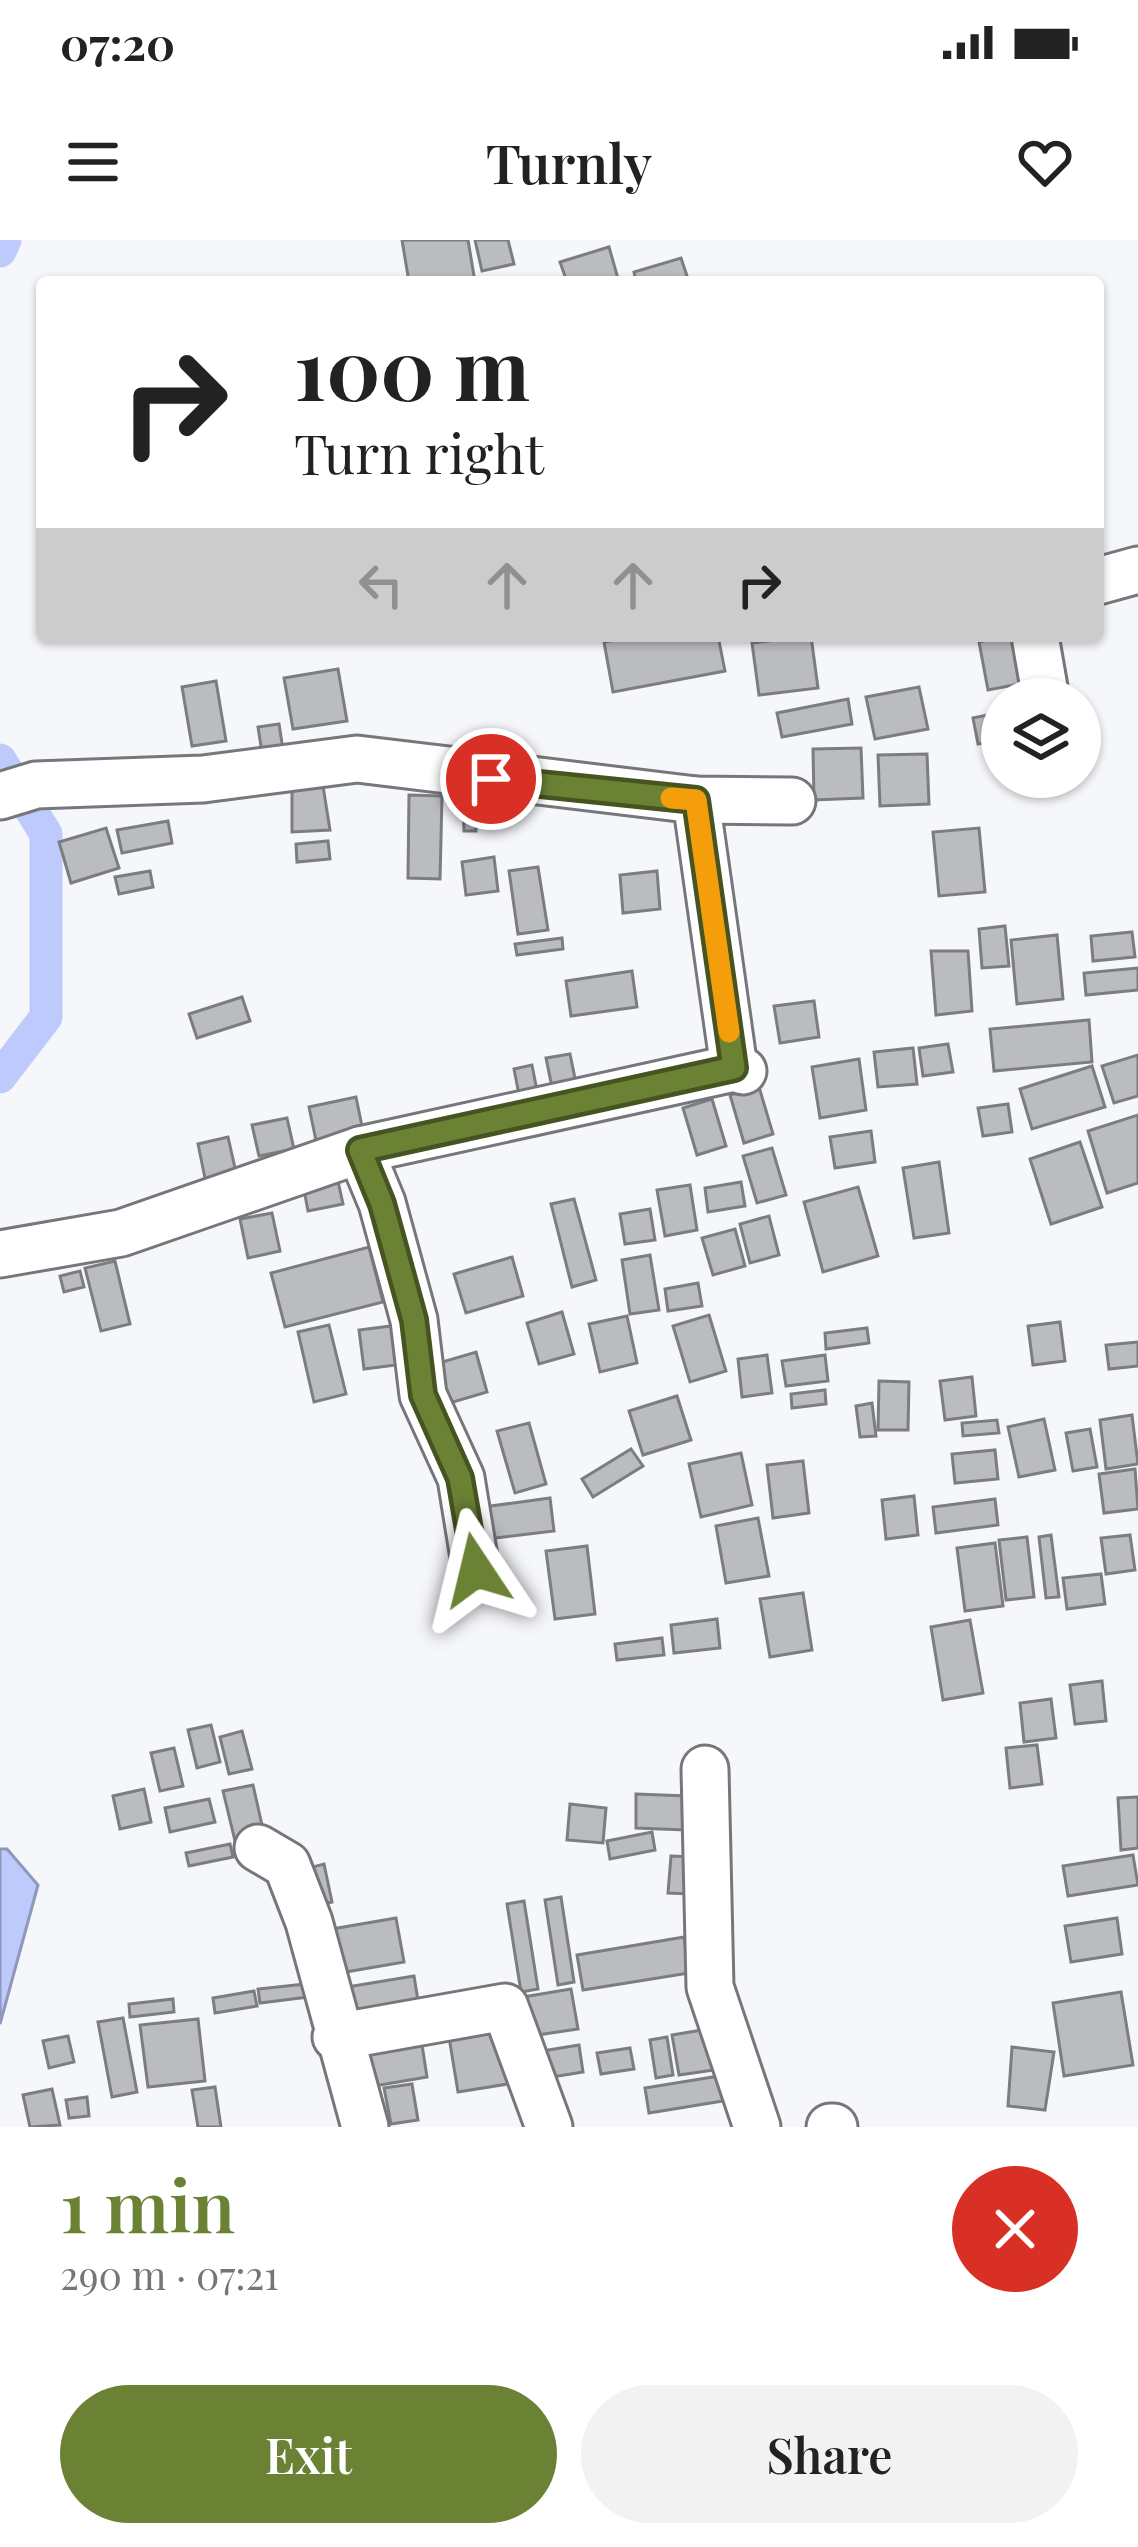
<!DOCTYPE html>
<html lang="en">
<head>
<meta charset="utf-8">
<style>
  body { margin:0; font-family:"Playfair Display",serif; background:#f2f2f2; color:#222; height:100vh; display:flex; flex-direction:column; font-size:45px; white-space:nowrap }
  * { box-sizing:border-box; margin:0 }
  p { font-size:39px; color:#767676 }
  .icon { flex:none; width:66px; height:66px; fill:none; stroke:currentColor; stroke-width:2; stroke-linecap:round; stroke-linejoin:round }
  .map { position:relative; height:1887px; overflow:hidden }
  .sheet { display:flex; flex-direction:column; background:#fff; flex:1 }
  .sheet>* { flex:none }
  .guide { position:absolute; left:36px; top:36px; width:1068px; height:366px; border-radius:12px; box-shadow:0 3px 9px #0004; background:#fff; color:#222; overflow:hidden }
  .fabs { position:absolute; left:981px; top:438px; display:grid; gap:24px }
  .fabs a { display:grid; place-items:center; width:120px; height:120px; border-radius:50%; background:#fff; box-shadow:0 3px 9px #0004; font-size:60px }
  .pin { position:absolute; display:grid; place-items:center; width:102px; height:102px; color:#fff; margin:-51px; border:6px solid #fff; border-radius:50%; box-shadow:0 3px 12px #0007 }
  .me { position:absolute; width:132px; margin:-66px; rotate:350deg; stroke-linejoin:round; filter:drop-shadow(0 0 9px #0008) }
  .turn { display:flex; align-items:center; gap:42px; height:252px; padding:0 60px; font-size:54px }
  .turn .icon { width:156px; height:156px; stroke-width:2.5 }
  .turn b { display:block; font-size:84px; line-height:102px }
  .lanes { display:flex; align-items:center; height:114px; padding:0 60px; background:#0003; justify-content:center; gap:60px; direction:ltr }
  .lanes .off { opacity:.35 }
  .round { display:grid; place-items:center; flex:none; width:126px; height:126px; border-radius:63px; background:#f2f2f2 }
  .overview { display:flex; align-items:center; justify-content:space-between; height:204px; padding:0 60px }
  h1 { font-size:72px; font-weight:600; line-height:90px; color:#6b8234 }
  .action { display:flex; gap:24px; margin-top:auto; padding:24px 60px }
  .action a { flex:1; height:138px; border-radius:72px; background:#6b8234; color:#fff; font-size:48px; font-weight:600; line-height:138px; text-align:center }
  .action a+a { background:#f2f2f2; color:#222 }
  .status { display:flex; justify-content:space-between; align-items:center; height:84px; padding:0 60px; background:#fff; direction:ltr }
  .status svg { height:33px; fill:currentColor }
  header { display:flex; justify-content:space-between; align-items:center; height:156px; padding:0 60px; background:#fff; font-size:54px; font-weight:600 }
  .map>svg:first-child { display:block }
</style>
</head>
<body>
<div class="status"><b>07:20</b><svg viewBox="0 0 49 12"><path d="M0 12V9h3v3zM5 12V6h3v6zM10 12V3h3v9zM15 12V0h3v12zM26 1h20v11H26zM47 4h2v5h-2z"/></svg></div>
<header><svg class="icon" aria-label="menu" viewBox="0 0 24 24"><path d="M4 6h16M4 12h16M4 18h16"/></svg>Turnly<svg class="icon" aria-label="heart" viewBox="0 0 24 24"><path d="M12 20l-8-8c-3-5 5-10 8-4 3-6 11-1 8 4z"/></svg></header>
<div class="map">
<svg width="1138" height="1887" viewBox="0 0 1138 1887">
  <rect width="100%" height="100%" fill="#f6f7fb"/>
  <path fill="#bdcafb" stroke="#8f98bb" stroke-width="3" d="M 0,1609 L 7,1609 L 38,1645 L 0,1784 Z"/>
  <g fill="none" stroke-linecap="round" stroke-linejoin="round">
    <g stroke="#bdcafb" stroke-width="33">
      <path d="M 0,11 L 5,0"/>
      <path d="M 0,520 L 46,594 L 46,777 L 0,837"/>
    </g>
  </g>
  <g fill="#bbbcc0" stroke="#7c7d81" stroke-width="3">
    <path d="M 402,0 L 468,0 L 475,42 L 409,42 Z"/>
    <path d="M 475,0 L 508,0 L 514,24 L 482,31 Z"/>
    <path d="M 609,7 L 619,42 L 567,42 L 560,22 Z"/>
    <path d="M 681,18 L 689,42 L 636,42 L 634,32 Z"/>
    <path d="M 639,396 L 718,396 L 725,431 L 613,452 L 604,402 Z"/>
    <path d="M 811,396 L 818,448 L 759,455 L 752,403 Z"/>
    <path d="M 1005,396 L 1026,396 L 1035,441 L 988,450 L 979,402 Z"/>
    <path d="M 338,429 L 347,481 L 293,489 L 284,438 Z"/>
    <path d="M 216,441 L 226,501 L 192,506 L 182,447 Z"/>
    <path d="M 919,447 L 928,489 L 875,499 L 866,457 Z"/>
    <path d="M 848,459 L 852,484 L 782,497 L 777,473 Z"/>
    <path d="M 1002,472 L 1002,500 L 978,504 L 973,478 Z"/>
    <path d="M 279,484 L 284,516 L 263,519 L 258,487 Z"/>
    <path d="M 861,508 L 863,558 L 814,560 L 813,509 Z"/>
    <path d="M 927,514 L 929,564 L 880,566 L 878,515 Z"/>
    <path d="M 292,543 L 323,546 L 330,590 L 292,592 Z"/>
    <path d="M 409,555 L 442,556 L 440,639 L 408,638 Z"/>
    <path d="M 476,561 L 476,591 L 464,591 L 463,562 Z"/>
    <path d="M 168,581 L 172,603 L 122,613 L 117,590 Z"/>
    <path d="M 106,588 L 119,628 L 71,643 L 59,602 Z"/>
    <path d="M 979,588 L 985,652 L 939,656 L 933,592 Z"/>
    <path d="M 328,601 L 330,619 L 297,622 L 296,604 Z"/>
    <path d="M 494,617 L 498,651 L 466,655 L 462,622 Z"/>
    <path d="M 538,627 L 548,690 L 518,694 L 509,631 Z"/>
    <path d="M 150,631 L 153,647 L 119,654 L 115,637 Z"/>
    <path d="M 657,631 L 660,669 L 623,673 L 620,635 Z"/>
    <path d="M 1005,686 L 1009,726 L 982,728 L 979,689 Z"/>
    <path d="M 1132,692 L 1135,717 L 1093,721 L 1091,696 Z"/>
    <path d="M 1057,695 L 1063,759 L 1017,764 L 1011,700 Z"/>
    <path d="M 562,698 L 563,709 L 517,715 L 515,704 Z"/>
    <path d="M 931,711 L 968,711 L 972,771 L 936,775 Z"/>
    <path d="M 1138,728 L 1138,750 L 1086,755 L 1084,733 Z"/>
    <path d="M 632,731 L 637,767 L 571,776 L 566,741 Z"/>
    <path d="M 242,757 L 250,781 L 197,798 L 189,774 Z"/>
    <path d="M 814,761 L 819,797 L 780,803 L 774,766 Z"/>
    <path d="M 1089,780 L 1092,822 L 994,831 L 990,789 Z"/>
    <path d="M 948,804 L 953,832 L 923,836 L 919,808 Z"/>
    <path d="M 913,808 L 917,844 L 878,847 L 874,812 Z"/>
    <path d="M 570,814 L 577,848 L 553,852 L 546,818 Z"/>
    <path d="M 1138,815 L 1138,856 L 1114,863 L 1102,826 Z"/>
    <path d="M 859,819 L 866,870 L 820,878 L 812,827 Z"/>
    <path d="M 532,825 L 538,856 L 520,860 L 514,829 Z"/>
    <path d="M 1092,826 L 1105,867 L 1032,889 L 1020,849 Z"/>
    <path d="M 759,847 L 773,894 L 744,903 L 730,855 Z"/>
    <path d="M 356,857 L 365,901 L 318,910 L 309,867 Z"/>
    <path d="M 712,859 L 726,906 L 697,915 L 683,868 Z"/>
    <path d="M 1008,864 L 1012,892 L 983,896 L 978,868 Z"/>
    <path d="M 1138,875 L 1138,943 L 1107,953 L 1088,891 Z"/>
    <path d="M 287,878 L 294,909 L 259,916 L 252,885 Z"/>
    <path d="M 871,891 L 875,922 L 835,928 L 830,897 Z"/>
    <path d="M 228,897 L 238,941 L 207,948 L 198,904 Z"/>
    <path d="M 1080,902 L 1102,967 L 1051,984 L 1030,919 Z"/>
    <path d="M 772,908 L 786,955 L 757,963 L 743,916 Z"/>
    <path d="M 939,922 L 949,993 L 914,998 L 903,928 Z"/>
    <path d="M 336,932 L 343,964 L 308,971 L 302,940 Z"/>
    <path d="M 741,942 L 745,966 L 708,972 L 705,948 Z"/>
    <path d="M 690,945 L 697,990 L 665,996 L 657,950 Z"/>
    <path d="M 858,947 L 878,1016 L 823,1032 L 804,962 Z"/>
    <path d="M 574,959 L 596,1040 L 572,1047 L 551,964 Z"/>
    <path d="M 650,969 L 655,1000 L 625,1004 L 620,974 Z"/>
    <path d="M 272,973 L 280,1011 L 248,1018 L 240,979 Z"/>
    <path d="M 769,976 L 779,1015 L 750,1023 L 740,984 Z"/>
    <path d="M 735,989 L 745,1026 L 713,1035 L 702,998 Z"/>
    <path d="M 369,1007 L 383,1062 L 285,1087 L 271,1033 Z"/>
    <path d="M 650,1015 L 659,1070 L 630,1074 L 622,1020 Z"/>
    <path d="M 512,1017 L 523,1056 L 466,1073 L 454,1034 Z"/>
    <path d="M 115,1021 L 130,1084 L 101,1091 L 85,1028 Z"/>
    <path d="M 80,1031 L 84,1047 L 64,1052 L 60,1036 Z"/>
    <path d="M 698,1043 L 702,1066 L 668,1071 L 665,1049 Z"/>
    <path d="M 562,1072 L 574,1114 L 539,1124 L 527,1083 Z"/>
    <path d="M 709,1075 L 726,1131 L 690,1142 L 673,1086 Z"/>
    <path d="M 627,1076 L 637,1123 L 600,1132 L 589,1084 Z"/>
    <path d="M 1060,1082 L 1065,1121 L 1033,1125 L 1028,1086 Z"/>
    <path d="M 329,1085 L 346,1154 L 314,1162 L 298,1092 Z"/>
    <path d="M 391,1086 L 396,1125 L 364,1129 L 359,1090 Z"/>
    <path d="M 867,1088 L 869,1103 L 826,1109 L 825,1093 Z"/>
    <path d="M 1138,1102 L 1138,1126 L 1109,1129 L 1106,1105 Z"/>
    <path d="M 476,1112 L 487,1152 L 433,1168 L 422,1128 Z"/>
    <path d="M 767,1115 L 772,1153 L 742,1157 L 738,1119 Z"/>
    <path d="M 825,1115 L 828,1141 L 786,1146 L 782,1121 Z"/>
    <path d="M 972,1137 L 976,1176 L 945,1180 L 940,1141 Z"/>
    <path d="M 879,1141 L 909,1142 L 908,1190 L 878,1190 Z"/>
    <path d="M 825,1150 L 826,1164 L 792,1168 L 791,1154 Z"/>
    <path d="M 677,1156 L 691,1200 L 643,1215 L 629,1171 Z"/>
    <path d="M 872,1163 L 876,1196 L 860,1197 L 856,1166 Z"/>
    <path d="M 1132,1175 L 1138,1224 L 1106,1229 L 1100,1180 Z"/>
    <path d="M 1044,1179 L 1055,1230 L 1019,1237 L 1008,1187 Z"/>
    <path d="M 997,1180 L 999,1193 L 963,1196 L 962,1183 Z"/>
    <path d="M 529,1183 L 546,1244 L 515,1253 L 497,1191 Z"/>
    <path d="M 1090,1189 L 1097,1227 L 1073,1231 L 1066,1193 Z"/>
    <path d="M 631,1209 L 643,1226 L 593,1257 L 582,1239 Z"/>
    <path d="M 995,1210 L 998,1239 L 955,1243 L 952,1214 Z"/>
    <path d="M 741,1213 L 752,1265 L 701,1277 L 689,1224 Z"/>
    <path d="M 803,1221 L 809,1273 L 773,1278 L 767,1225 Z"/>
    <path d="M 1135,1229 L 1138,1269 L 1104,1273 L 1099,1234 Z"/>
    <path d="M 914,1256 L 918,1295 L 886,1299 L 882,1260 Z"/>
    <path d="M 550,1258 L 554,1291 L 487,1299 L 483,1267 Z"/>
    <path d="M 995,1259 L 998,1285 L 936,1293 L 933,1267 Z"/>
    <path d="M 758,1278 L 769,1336 L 726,1343 L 716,1286 Z"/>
    <path d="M 1051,1295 L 1059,1357 L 1046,1358 L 1039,1297 Z"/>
    <path d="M 1130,1295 L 1135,1330 L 1106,1334 L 1101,1298 Z"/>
    <path d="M 1027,1297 L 1034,1357 L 1006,1360 L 999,1300 Z"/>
    <path d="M 995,1303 L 1003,1366 L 965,1371 L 957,1308 Z"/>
    <path d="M 587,1306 L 595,1374 L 555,1379 L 546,1311 Z"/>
    <path d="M 1101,1334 L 1105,1364 L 1067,1369 L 1063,1338 Z"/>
    <path d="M 803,1353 L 812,1410 L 770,1417 L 760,1359 Z"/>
    <path d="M 717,1379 L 720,1408 L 674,1413 L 671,1385 Z"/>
    <path d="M 970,1380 L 983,1453 L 943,1460 L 931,1387 Z"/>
    <path d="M 662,1398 L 664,1415 L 617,1420 L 615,1404 Z"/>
    <path d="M 1102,1441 L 1106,1481 L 1075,1484 L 1070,1445 Z"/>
    <path d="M 1051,1459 L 1056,1498 L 1024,1502 L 1020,1463 Z"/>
    <path d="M 211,1485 L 220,1522 L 197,1528 L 188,1490 Z"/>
    <path d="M 242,1491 L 252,1529 L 229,1534 L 220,1497 Z"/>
    <path d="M 1037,1505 L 1042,1544 L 1010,1548 L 1006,1508 Z"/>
    <path d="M 174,1508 L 183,1546 L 160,1551 L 151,1513 Z"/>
    <path d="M 253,1545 L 264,1594 L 235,1601 L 223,1551 Z"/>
    <path d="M 144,1549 L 151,1582 L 120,1589 L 113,1556 Z"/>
    <path d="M 636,1554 L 687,1556 L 685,1590 L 636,1588 Z"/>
    <path d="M 1138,1557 L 1138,1608 L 1121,1610 L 1118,1558 Z"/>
    <path d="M 209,1559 L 215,1582 L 170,1592 L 165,1568 Z"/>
    <path d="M 570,1564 L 606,1568 L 603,1603 L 567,1600 Z"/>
    <path d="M 652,1592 L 655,1610 L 610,1619 L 607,1601 Z"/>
    <path d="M 230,1604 L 233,1617 L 189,1626 L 186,1613 Z"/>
    <path d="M 1133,1615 L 1138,1645 L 1068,1656 L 1063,1626 Z"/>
    <path d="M 671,1616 L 693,1617 L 690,1654 L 668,1653 Z"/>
    <path d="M 324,1624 L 332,1662 L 309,1667 L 301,1630 Z"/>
    <path d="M 561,1657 L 574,1742 L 558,1745 L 545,1660 Z"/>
    <path d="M 524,1661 L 538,1749 L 521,1752 L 507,1664 Z"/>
    <path d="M 396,1678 L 404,1722 L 340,1733 L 332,1689 Z"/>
    <path d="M 1117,1678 L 1122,1714 L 1071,1722 L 1065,1686 Z"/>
    <path d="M 684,1697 L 689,1733 L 583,1750 L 577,1715 Z"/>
    <path d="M 414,1736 L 421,1779 L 342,1791 L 335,1749 Z"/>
    <path d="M 315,1743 L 317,1756 L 260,1763 L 258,1749 Z"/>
    <path d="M 571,1749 L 578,1789 L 517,1798 L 511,1759 Z"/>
    <path d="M 254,1751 L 257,1766 L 215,1773 L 213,1758 Z"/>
    <path d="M 1121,1752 L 1133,1825 L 1064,1836 L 1053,1763 Z"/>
    <path d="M 173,1759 L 174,1772 L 130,1777 L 129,1764 Z"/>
    <path d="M 503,1776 L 514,1843 L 458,1852 L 447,1785 Z"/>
    <path d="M 123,1778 L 137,1852 L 112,1857 L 98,1782 Z"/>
    <path d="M 198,1779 L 205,1841 L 148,1847 L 140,1785 Z"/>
    <path d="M 708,1789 L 714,1830 L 679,1835 L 672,1795 Z"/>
    <path d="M 420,1792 L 427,1837 L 363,1848 L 356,1803 Z"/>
    <path d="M 68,1796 L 74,1822 L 49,1828 L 43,1801 Z"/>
    <path d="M 667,1797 L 673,1835 L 656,1838 L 650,1800 Z"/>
    <path d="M 579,1805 L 583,1832 L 534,1840 L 530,1813 Z"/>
    <path d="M 1012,1807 L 1054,1812 L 1045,1870 L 1008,1866 Z"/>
    <path d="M 630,1808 L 634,1829 L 601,1834 L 597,1813 Z"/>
    <path d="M 725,1835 L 729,1860 L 649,1873 L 645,1848 Z"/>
    <path d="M 412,1844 L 418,1880 L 391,1884 L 384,1848 Z"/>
    <path d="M 215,1847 L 221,1887 L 198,1887 L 192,1850 Z"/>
    <path d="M 52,1849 L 60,1885 L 30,1887 L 23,1855 Z"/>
    <path d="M 87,1857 L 89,1876 L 69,1878 L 66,1860 Z"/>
  </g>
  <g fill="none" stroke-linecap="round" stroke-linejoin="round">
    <g stroke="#76777b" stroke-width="51">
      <g id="minor">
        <path d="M 1098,341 L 1138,330"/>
        <path d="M 1035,396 L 1046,459"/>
        <path d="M 0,556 L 36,545 L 203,539 L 357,519 L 696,560 L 792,561"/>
        <path d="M 696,560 L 734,828"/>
        <path d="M 0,1014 L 121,993 L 360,910"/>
        <path d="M 476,1330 L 461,1238 L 423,1155 L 414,1080 L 382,963 L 360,910 L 734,828 L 743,831"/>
        <path d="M 705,1529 L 710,1747 L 757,1887"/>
        <path d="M 258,1608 L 287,1625 L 309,1682 L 365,1887"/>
        <path d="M 336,1797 L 505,1767 L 549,1887"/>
        <path d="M 830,1887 L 834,1887"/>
      </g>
    </g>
    <use href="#minor" stroke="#fff" stroke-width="45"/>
  </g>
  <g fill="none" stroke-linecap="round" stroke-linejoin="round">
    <g stroke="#465422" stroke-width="30">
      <path id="route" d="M 476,1330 L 460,1238 L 423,1155 L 414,1080 L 382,964 L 360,910 L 734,828 L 696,560 L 491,539"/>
    </g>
    <use href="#route" stroke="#6b8234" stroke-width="21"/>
    <path stroke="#f59e0b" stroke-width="21" d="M 671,558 L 696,560 L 729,792"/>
  </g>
</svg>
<div class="fabs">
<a><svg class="icon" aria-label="layers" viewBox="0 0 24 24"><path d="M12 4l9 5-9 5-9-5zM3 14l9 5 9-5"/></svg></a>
</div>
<div class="pin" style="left:491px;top:539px;background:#d93025"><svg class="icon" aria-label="arrive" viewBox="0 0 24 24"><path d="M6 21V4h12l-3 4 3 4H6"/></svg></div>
<svg class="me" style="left:476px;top:1330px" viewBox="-20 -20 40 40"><path d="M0-17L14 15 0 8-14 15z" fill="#6b8234" stroke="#fff" stroke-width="4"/></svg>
<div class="guide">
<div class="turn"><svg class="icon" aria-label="right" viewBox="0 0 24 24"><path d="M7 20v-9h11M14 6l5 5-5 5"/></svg><div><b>100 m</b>Turn right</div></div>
<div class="lanes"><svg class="icon off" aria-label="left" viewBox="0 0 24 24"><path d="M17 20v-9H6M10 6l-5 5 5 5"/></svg><svg class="icon off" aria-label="ahead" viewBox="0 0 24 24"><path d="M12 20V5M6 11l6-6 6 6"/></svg><svg class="icon off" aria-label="ahead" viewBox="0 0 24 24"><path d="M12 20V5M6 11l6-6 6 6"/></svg><svg class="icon" aria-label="right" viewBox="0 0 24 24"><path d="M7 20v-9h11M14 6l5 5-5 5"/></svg></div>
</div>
</div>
<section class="sheet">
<div class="overview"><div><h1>1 min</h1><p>290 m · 07:21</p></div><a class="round" style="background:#d93025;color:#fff"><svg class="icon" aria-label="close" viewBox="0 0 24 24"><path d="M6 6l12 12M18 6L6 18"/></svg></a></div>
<div class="action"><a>Exit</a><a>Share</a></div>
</section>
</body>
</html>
